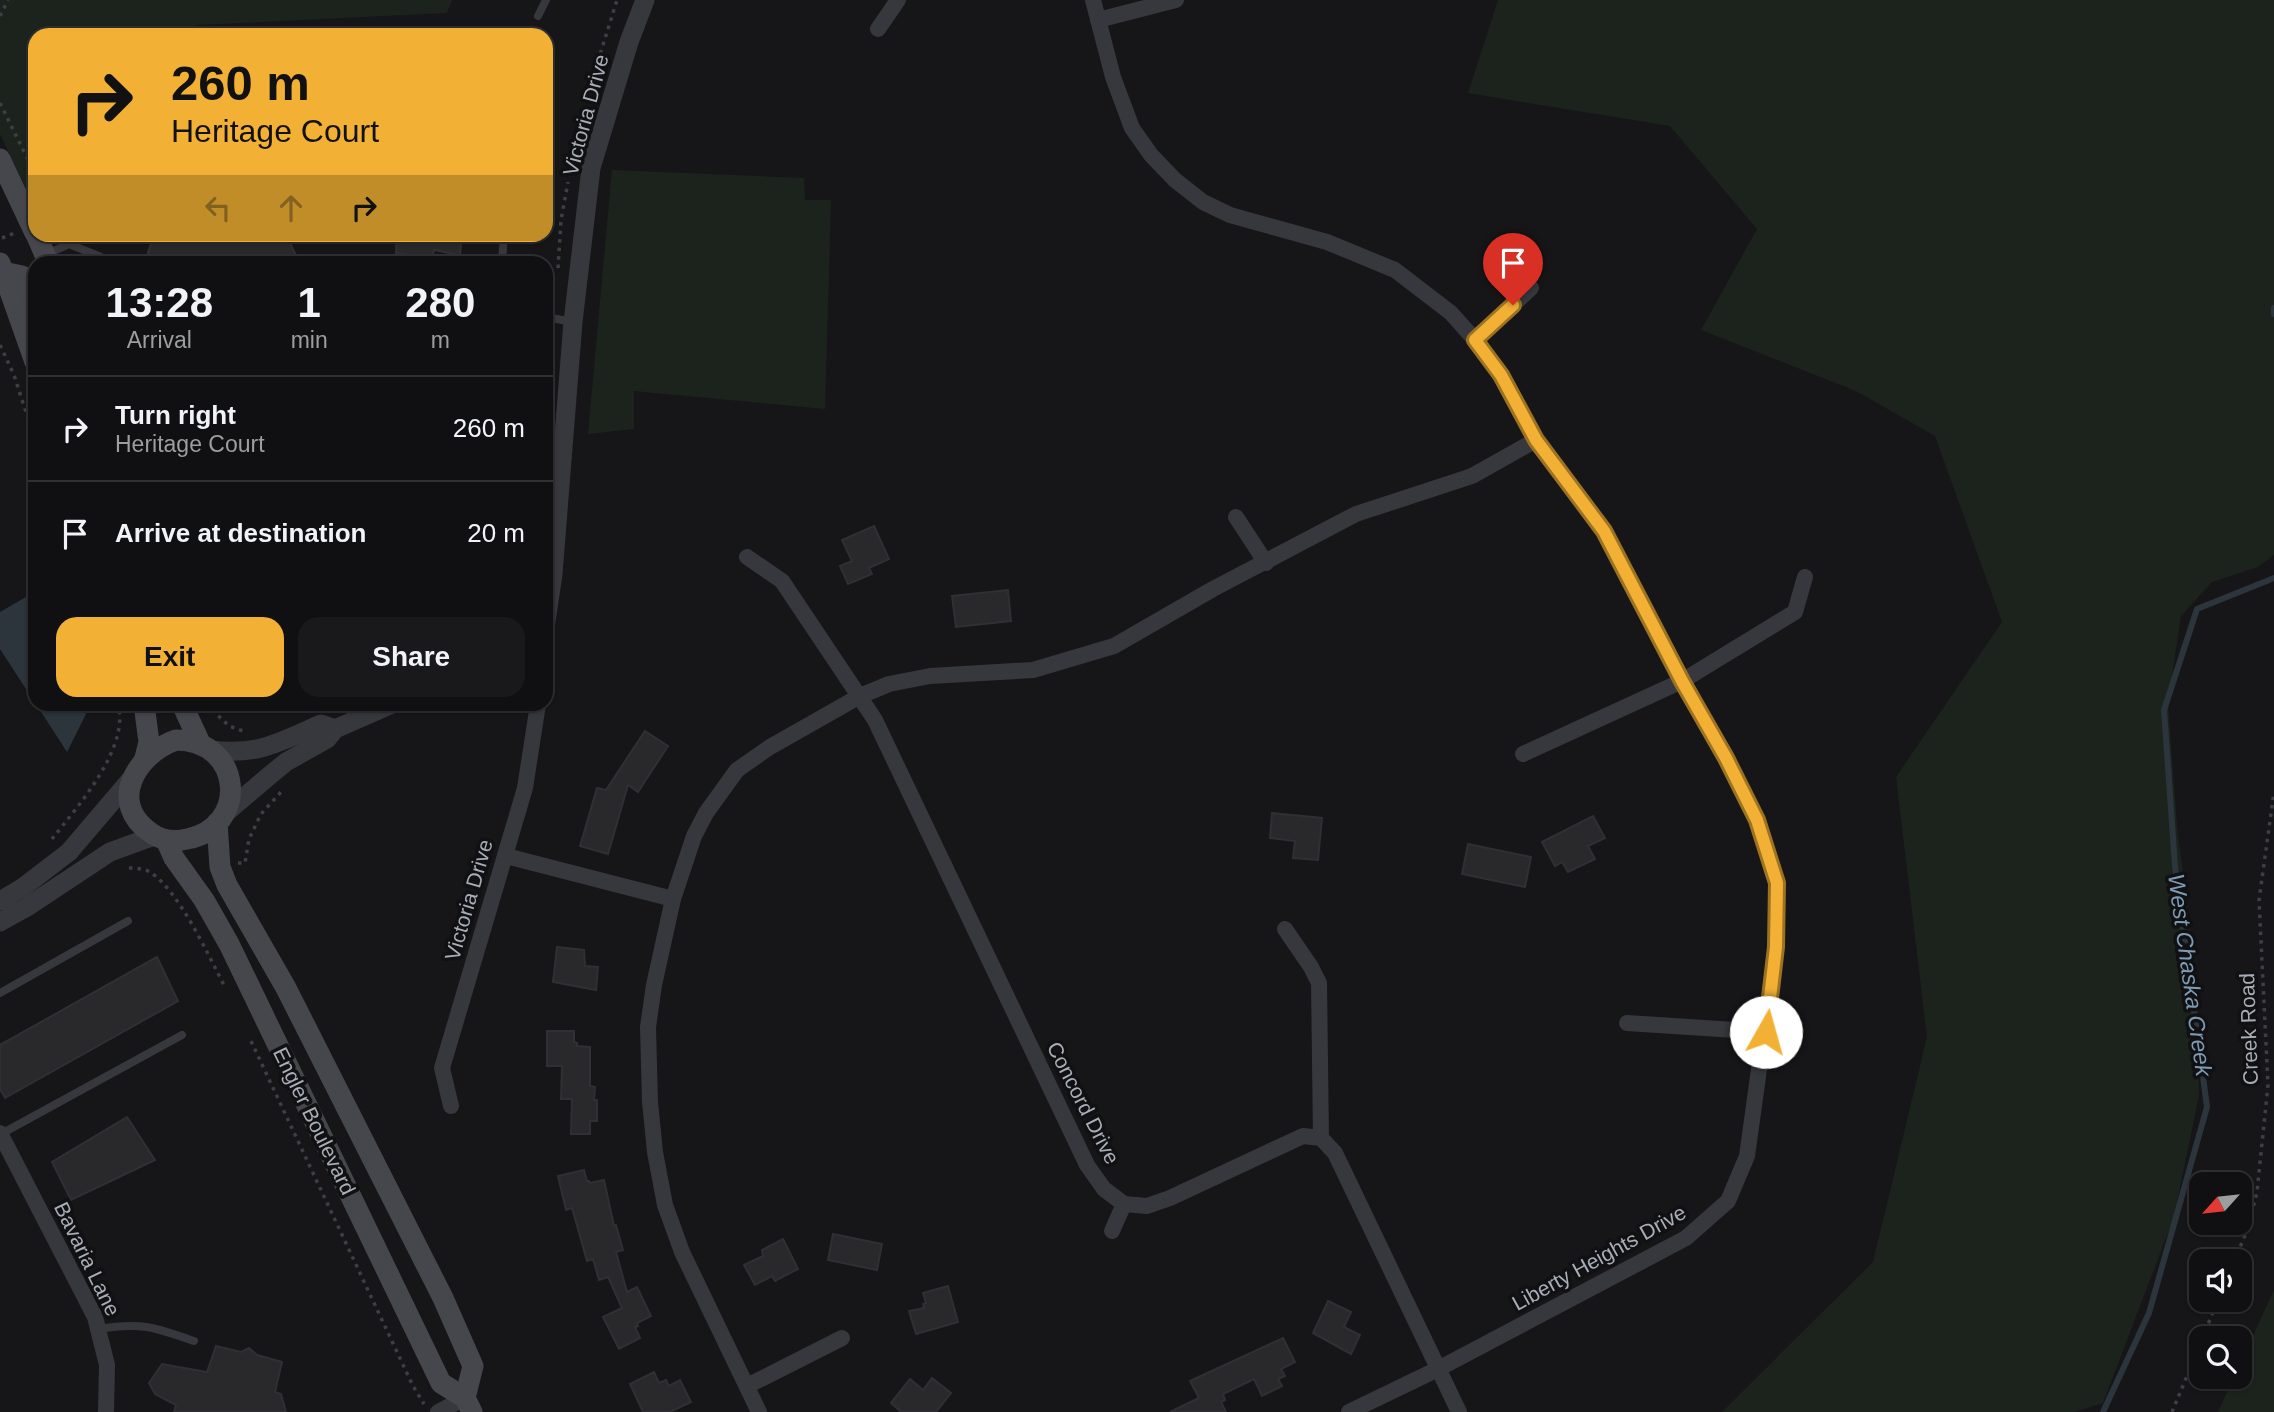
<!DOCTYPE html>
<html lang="en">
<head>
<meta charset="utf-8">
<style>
  body { margin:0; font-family:Arial,sans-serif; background:#19191b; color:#f1f3f6; height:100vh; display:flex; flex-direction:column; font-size:26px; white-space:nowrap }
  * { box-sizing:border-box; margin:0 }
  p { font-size:23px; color:#9c9d9f }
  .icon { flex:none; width:38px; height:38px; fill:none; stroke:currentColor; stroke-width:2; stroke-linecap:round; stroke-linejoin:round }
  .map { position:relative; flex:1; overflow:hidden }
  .details { position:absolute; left:28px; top:256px; width:525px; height:455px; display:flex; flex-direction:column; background:#101012; border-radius:21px; box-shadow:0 2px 5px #0004,0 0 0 2px #303032 }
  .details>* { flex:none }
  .banner { position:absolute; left:28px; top:28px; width:525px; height:214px; border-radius:21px; box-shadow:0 2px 5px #0004,0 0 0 2px #303032; background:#f2b134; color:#111; overflow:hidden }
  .needle { width:46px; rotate:243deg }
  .buttons { position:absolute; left:2189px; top:1172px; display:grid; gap:14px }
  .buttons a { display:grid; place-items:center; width:63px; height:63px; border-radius:14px; background:#101012; box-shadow:0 2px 5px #0004,0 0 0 2px #303032; font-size:35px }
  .pin { position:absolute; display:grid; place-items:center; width:60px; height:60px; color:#fff; margin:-72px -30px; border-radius:50% 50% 50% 0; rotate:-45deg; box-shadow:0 0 7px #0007 }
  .pin .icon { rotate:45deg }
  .me { position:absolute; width:77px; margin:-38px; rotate:7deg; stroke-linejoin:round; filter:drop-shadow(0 0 5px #0008) }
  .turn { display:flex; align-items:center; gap:24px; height:147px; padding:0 28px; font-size:32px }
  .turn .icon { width:91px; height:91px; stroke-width:2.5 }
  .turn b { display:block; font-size:49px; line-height:60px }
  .lanes { display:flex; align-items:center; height:66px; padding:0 28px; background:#0003; justify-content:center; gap:35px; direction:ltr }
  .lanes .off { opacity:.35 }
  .eta { display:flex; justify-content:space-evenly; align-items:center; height:119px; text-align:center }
  .eta b { font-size:42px; font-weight:700; line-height:49px }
  .action { display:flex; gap:14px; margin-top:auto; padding:14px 28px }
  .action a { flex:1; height:80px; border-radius:21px; background:#f2b134; color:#111; font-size:28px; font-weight:700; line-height:80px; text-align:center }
  .action a+a { background:#19191b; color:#f1f3f6 }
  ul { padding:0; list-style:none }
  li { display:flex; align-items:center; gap:21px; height:105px; padding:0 28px; border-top:2px solid #303032 }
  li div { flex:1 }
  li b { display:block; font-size:26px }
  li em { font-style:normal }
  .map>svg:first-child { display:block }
</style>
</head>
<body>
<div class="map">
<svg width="2274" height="1412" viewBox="0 0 2274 1412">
  <rect width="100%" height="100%" fill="#161618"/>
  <g fill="#1c231d">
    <path d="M 0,0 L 452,0 L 447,13 L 196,25 L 193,35 L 35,35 L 35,207 L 0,134 Z"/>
    <path d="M 1498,0 L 2274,0 L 2274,555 L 2258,567 L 2212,582 L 2181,616 L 2168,703 L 2177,826 L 2196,975 L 2199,1095 L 2174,1217 L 2103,1403 L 2075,1412 L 1722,1412 L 1873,1262 L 1927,1037 L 1896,777 L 2002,622 L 1935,436 L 1856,391 L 1701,330 L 1757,229 L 1670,126 L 1468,93 Z"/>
    <path d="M 612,170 L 804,178 L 805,200 L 831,200 L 825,409 L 634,391 L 634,429 L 588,434 Z"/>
    <path d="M 2274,1290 L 2274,1412 L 2218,1412 L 2234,1377 L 2240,1377 L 2240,1364 Z"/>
  </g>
  <g fill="#2c353c">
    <path d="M 33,593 L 35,597 L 35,703 L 0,649 L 0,612 Z"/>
    <path d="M 36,704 L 82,704 L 86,714 L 67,752 Z"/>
  </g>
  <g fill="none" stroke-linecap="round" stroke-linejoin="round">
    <g stroke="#2c353c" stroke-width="6">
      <path d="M 2274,308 L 2274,314"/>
      <path d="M 2103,1412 L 2149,1313 L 2207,1107 L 2175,866 L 2164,710 L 2197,609 L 2274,578"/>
    </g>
  </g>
  <g fill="#29292c" stroke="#303034" stroke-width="2">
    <path d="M 154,234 L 286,234 L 297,258 L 287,262 L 145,262 Z"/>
    <path d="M 397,234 L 462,234 L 460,255 L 434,250 L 432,258 L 396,253 Z"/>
    <path d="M 874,526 L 889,559 L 869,568 L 872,574 L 848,584 L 840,566 L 852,561 L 842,540 Z"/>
    <path d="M 1008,590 L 1011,621 L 956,627 L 952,596 Z"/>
    <path d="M 645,731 L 668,746 L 638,792 L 628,785 L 608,854 L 580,846 L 597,788 L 606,790 Z"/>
    <path d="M 1272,813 L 1322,818 L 1318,860 L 1293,858 L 1295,841 L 1270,838 Z"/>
    <path d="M 1593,816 L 1605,838 L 1588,846 L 1595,859 L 1568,872 L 1562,862 L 1555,866 L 1542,842 Z"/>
    <path d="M 1468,844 L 1531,857 L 1525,887 L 1462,874 Z"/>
    <path d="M 557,947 L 584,950 L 585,966 L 598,967 L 596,990 L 553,982 Z"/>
    <path d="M 157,957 L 178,1001 L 5,1098 L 0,1089 L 0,1045 Z"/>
    <path d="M 547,1031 L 574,1031 L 574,1042 L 577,1043 L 577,1046 L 590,1047 L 590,1086 L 595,1087 L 594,1100 L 597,1100 L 597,1121 L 590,1121 L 590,1134 L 571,1134 L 572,1099 L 561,1099 L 562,1066 L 547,1066 Z"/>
    <path d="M 127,1117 L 155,1160 L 71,1200 L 52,1162 Z"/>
    <path d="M 584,1170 L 587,1181 L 589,1181 L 590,1183 L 604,1180 L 614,1226 L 616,1225 L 623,1250 L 616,1252 L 627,1292 L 637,1287 L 651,1316 L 637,1323 L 638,1326 L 635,1327 L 640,1338 L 619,1349 L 603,1317 L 622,1308 L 608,1277 L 599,1280 L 593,1259 L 587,1261 L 572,1208 L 566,1210 L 558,1176 Z"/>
    <path d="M 833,1234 L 882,1244 L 877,1270 L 828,1260 Z"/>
    <path d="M 783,1239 L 798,1269 L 775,1281 L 772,1276 L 755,1285 L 744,1265 L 763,1256 L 762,1250 Z"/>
    <path d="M 948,1286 L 958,1322 L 916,1334 L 909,1311 L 924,1308 L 923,1304 L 926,1303 L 923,1293 Z"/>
    <path d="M 1328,1301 L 1351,1312 L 1344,1327 L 1360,1335 L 1351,1354 L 1313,1333 Z"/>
    <path d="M 1283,1338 L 1295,1362 L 1281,1369 L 1285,1376 L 1278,1379 L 1282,1386 L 1262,1396 L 1254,1379 L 1223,1394 L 1225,1400 L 1221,1402 L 1226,1412 L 1170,1412 L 1199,1398 L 1190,1381 Z"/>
    <path d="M 216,1346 L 241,1352 L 249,1348 L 257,1355 L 282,1362 L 275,1392 L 281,1394 L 286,1412 L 174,1412 L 176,1405 L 155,1394 L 149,1383 L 162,1364 L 207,1372 Z"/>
    <path d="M 654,1372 L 659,1383 L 666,1380 L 669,1386 L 680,1380 L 691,1402 L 670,1412 L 643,1412 L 630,1384 Z"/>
    <path d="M 932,1378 L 951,1393 L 936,1412 L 901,1412 L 891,1403 L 910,1379 L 923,1390 Z"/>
  </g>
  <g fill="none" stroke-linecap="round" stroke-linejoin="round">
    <g stroke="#3d3f44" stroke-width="3.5" stroke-dasharray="3.5 5" stroke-linecap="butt">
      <path d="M 0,16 L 8,0"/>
      <path d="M 0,103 L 35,174"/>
      <path d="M 572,160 L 592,80 L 617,0"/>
      <path d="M 2,238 L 15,233"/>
      <path d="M 558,268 L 561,220 L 568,182"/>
      <path d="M 0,345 L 14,375 L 35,440"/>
      <path d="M 206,704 L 229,726 L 243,731"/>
      <path d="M 52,839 C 78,806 130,748 118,704"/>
      <path d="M 238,863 L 245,863 L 249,839 L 261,814 L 281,792"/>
      <path d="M 129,868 C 135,868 145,869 150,872 C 180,892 208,955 225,987"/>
      <path d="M 251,1041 L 413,1386 L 424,1404"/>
      <path d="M 2234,1262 L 2248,1228 L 2257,1192 L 2268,1085 L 2259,900 L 2274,792"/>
      <path d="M 2202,1339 L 2218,1300"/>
      <path d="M 2172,1412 L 2202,1340"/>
    </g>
    <g stroke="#37383d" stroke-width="8">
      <path d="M 538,16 L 546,0"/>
      <path d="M 47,254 L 69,244 L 101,257 L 107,262"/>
      <path d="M 502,262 L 504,234"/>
      <path d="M 546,317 L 573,322"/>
      <path d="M 0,993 L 128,921"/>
      <path d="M 1,1134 L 182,1035"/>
      <path d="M 98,1329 C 141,1322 154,1327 194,1341"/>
    </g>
    <g stroke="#37383d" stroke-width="16">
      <path d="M 1093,0 L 1113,77 L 1132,128 L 1151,155 L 1175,180 L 1203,202 L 1230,215 L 1327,242 L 1395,270 L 1451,313 L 1475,340 L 1501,375 L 1536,440 L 1604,531 L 1682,681 L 1726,758 L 1757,820 L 1777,883 L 1776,947 L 1747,1156 L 1728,1201 L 1686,1238 L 1438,1369 L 1349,1412"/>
      <path d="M 1098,20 L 1176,0"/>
      <path d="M 878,29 L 898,0"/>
      <path d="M 1475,340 L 1531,288"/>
      <path d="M 1236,517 L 1266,563"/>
      <path d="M 747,557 L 782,581 L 875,720 L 1087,1165 L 1104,1189 L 1124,1204 L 1147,1206 L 1170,1198 L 1303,1136 L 1321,1138 L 1335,1153 L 1459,1412"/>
      <path d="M 1523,754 L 1682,681 L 1795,612 L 1805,577"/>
      <path d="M 506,856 L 673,899"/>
      <path d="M 1285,929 L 1311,967 L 1319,983 L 1321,1138"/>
      <path d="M 1627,1023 L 1766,1032"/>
      <path d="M 451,1106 L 442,1068 L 525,788 L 538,704"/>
      <path d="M 0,1133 L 95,1317 L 107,1365 L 106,1412"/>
      <path d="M 1112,1231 L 1124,1204"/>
      <path d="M 747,1386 L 842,1338"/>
      <path d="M 438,1412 L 465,1398"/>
      <path d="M 759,1412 L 682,1252 L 665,1205 L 655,1152 L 650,1102 L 648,1027 L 654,985 L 673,899 L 694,836 L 706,813 L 737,770 L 770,747 L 860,696 L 889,684 L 930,676 L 1033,670 L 1114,646 L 1213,589 L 1356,514 L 1472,476 L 1536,440"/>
    </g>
    <g stroke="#37383d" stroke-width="19">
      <path d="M 546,621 L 553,574 L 573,322 L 591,168 L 629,42 L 645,0"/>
      <path d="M 211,750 C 258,756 280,742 321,724 L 335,729"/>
      <path d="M 222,816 L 269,776 L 286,762 L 327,739 L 335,729 L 392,704"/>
      <path d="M 0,901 L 22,888 L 69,852 L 132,778"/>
      <path d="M 0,922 L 27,907 L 110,852 L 154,836"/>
    </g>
    <g stroke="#45474d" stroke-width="21">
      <path d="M 0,159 L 35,233"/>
      <path d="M 36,234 L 48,262"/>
      <path d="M 0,263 L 35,362"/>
      <path d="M 3,272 L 22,276 L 35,301"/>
      <path d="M 144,704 L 149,742 L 145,758"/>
      <path d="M 182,704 L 200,743"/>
      <path d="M 176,740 C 243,740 250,827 187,839 C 174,842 161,840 151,833 C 107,803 136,754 176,740 Z"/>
      <path d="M 217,823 L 220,867 L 227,885 L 286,988 L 443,1298 L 473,1366 L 465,1398"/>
      <path d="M 166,840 L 174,858 L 204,900 L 229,944 L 441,1383 L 465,1398 L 472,1412"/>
    </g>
  </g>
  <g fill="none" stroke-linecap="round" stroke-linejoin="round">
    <g stroke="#9d7322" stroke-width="18">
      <path id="route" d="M 1513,305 L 1475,340 L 1501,375 L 1536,440 L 1604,531 L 1682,681 L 1726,758 L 1757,820 L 1777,883 L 1776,947 L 1766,1032"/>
    </g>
    <use href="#route" stroke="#f2b134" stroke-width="12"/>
  </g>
  <g text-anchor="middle" stroke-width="7" stroke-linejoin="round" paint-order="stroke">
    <g font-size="21" fill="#a8adb8" stroke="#111113">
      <text transform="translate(586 115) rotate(-75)" y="7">Victoria Drive</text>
      <text transform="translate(469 900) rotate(-74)" y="7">Victoria Drive</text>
      <text transform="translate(2249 1029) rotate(-92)" y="7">Creek Road</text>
      <text transform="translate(1083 1103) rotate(63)" y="7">Concord Drive</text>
      <text transform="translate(314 1121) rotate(64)" y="7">Engler Boulevard</text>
      <text transform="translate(1599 1258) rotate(-29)" y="7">Liberty Heights Drive</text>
      <text transform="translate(87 1259) rotate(64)" y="7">Bavaria Lane</text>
    </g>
    <g font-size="23" font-style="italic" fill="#7f9bb3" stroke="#111113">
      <text transform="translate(2190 975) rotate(82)" y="8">West Chaska Creek</text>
    </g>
  </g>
</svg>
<div class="buttons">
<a><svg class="needle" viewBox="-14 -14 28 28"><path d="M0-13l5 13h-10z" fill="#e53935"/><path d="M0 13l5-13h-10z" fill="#9c9d9f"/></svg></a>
<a><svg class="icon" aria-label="sound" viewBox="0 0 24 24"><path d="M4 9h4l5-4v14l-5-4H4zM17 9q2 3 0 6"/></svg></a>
<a><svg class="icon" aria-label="search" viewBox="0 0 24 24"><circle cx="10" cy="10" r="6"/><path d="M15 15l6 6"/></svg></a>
</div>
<div class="pin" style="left:1513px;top:305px;background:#d93025"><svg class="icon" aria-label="arrive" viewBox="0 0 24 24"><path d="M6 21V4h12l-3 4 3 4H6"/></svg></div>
<svg class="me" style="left:1766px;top:1032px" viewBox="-20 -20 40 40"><circle r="19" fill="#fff"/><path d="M0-13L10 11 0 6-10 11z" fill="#f2b134"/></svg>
<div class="banner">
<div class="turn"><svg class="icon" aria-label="right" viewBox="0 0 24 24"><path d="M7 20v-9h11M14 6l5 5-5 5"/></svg><div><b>260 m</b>Heritage Court</div></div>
<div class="lanes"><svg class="icon off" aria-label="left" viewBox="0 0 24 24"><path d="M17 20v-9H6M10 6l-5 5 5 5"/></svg><svg class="icon off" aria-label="ahead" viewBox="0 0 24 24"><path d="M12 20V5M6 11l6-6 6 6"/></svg><svg class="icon" aria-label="right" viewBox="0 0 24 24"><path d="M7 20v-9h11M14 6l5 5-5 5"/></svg></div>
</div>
<section class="details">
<div class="eta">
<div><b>13:28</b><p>Arrival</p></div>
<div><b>1</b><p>min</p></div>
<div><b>280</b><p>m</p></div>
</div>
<ul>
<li><svg class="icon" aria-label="right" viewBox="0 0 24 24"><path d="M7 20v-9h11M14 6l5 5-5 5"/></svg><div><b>Turn right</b><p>Heritage Court</p></div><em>260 m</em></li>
<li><svg class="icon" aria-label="arrive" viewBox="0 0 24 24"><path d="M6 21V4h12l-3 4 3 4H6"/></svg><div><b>Arrive at destination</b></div><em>20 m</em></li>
</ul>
<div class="action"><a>Exit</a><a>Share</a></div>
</section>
</div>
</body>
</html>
